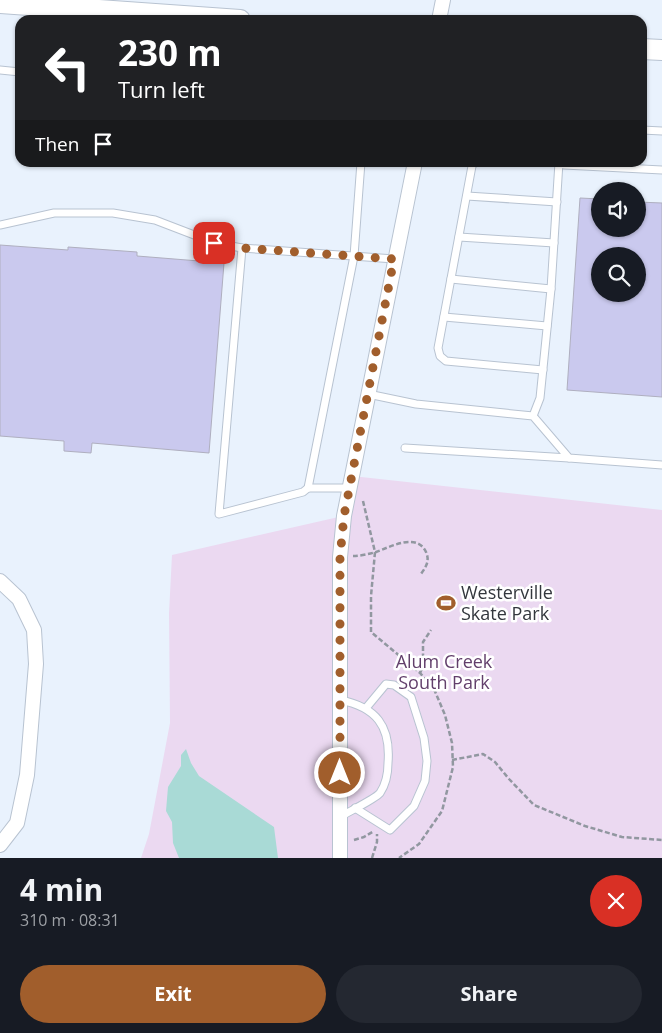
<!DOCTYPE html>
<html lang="en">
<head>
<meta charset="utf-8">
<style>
  body { margin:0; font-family:"Open Sans",sans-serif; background:#242831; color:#f1f3f6; height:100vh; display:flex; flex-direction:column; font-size:19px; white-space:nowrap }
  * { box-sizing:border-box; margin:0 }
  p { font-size:16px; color:#9ea1a6 }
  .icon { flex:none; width:28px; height:28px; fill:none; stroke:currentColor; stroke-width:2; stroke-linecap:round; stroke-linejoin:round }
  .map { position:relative; height:858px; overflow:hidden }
  .sheet { display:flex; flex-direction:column; background:#171b24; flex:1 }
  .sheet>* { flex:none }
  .hud { position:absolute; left:15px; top:15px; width:632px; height:152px; border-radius:15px; box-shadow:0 1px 4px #0004; background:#202124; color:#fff; overflow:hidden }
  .fabs { position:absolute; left:591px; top:182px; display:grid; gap:10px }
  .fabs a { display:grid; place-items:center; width:55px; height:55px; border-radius:50%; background:#171b24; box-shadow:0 1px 4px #0004; font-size:25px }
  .pin { position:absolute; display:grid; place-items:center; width:42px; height:42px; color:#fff; margin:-21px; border-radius:10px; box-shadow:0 2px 8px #0006 }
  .me { position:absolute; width:55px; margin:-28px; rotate:0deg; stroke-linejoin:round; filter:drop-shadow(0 0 4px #0008) }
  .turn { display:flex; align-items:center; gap:18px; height:105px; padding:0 20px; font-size:22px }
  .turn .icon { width:65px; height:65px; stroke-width:2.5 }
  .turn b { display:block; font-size:35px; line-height:42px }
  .then { display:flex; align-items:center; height:48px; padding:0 20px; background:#0003; gap:10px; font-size:19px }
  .round { display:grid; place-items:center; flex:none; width:52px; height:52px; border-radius:26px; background:#242831 }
  .head { display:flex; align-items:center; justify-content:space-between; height:85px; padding:0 20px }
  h1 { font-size:30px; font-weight:700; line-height:38px }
  .primary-button { display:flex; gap:10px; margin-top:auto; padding:10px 20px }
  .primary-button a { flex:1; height:58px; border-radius:30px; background:#a15e2c; color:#fff; font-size:20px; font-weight:700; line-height:58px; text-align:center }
  .primary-button a+a { background:#242831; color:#f1f3f6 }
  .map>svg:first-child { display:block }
</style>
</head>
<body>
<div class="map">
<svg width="662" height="858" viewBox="0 0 662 858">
  <rect width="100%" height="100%" fill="#e9f2fd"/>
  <path fill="#ebd9f1" d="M 352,476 L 662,510 L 662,858 L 141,858 L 149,834 L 170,723 L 169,613 L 172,555 L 343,516 Z"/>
  <path fill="#a9dad6" d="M 186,749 L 191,763 L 199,776 L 274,827 L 278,858 L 179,858 L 173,843 L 172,822 L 166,811 L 168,787 L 181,766 L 181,755 Z"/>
  <g fill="#cac9ee" stroke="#afafbf" fill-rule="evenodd">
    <path d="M 580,198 L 600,199 L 600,229 L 638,229 L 638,202 L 662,203 L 662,397 L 567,390 ZM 600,256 L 638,256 L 638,294 L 600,294 Z"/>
    <path d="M 0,245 L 68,250 L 68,247 L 137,252 L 137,256 L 224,263 L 209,453 L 92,443 L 91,453 L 64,451 L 64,441 L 0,436 Z"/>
  </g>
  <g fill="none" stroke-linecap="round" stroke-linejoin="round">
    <g stroke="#b8c3d1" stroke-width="9">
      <g id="lane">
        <path d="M 0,70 L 20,72"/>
        <path d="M 642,130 L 662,131"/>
        <path d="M 475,162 L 472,166 L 438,348 L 440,356 L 446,361 L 543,370"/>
        <path d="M 561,162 L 564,165 L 662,170"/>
        <path d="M 467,196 L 557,202"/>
        <path d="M 0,225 L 54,213 L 113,213 L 155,220 L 215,243 L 242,248 L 394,259"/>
        <path d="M 459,237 L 554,243"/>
        <path d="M 242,248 L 219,514 L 303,492 L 308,488 L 349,488"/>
        <path d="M 451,279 L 551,289"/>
        <path d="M 444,317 L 547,326"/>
        <path d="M 368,394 L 416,404 L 533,416 L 569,458 L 662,465"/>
        <path d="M 533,416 L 540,398 L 551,289 L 559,162"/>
        <path d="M 405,448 L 569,458"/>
        <path d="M 308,488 L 354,256 L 361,162"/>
        <path d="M 355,808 L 390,830 L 414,806 L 425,781 L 427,761 L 424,738 L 411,697 L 394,685 L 386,684 L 366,708"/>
        <path d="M 340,817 C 348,812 375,799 380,793 C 386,784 388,773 388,763 C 391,726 376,707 340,700"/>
      </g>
    </g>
    <g stroke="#b8c3d1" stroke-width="16">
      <g id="street">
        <path d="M 439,20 L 443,0"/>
        <path d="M 0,581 L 19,599 L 34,630 L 36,664 L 27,775 L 17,823 L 0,845"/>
        <path d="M 340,858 L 340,557 L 344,516 L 415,162"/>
      </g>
    </g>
    <g stroke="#b8c3d1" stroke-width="22">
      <g id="secondary">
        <path d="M 0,3 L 240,20"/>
        <path d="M 642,49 L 662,50"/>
      </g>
    </g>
    <g stroke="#9197a0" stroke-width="2.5" stroke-dasharray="5 2.5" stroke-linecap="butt">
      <path d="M 363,501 L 375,552 L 371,596 L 371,632 L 420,673 L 434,689 L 445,715 L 452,743 L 453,767 L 442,811 L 419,844 L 399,858"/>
      <path d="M 353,556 C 360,556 369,554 376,552 C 390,547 417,532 426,552 C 430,561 426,567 421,574"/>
      <path d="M 420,673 L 423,666 L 423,642 L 431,630"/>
      <path d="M 452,760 L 483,754 L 495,762 L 509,779 L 534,805 L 585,826 L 622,837 L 662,840"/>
      <path d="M 354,840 L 364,837 L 374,831"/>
      <path d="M 372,858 L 377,842 L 377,834"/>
    </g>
    <use href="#lane" stroke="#fff" stroke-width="7"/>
    <use href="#street" stroke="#fff" stroke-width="14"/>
    <use href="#secondary" stroke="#fff" stroke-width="20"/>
  </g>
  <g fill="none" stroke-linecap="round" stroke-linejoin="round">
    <path stroke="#a15e2c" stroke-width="9" stroke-dasharray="0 16.2" d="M 214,243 L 242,248 L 394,259 L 344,516 L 340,557 L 340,773"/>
  </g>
  <defs>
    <g id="stadium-bare" transform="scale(1.5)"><path d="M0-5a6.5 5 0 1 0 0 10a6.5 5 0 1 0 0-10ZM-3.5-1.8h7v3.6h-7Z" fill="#a15e2c" stroke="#fff" stroke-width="2.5" paint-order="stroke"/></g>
  </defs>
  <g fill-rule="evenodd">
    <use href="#stadium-bare" x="446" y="603"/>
  </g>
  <g text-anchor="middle" stroke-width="5" stroke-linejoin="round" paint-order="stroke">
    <g font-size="18" fill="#33373d" stroke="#fff" text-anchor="start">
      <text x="461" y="599">Westerville<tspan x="461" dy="21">Skate Park</tspan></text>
    </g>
    <g font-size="18" fill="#623f6b" stroke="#fff">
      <text x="444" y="668">Alum Creek<tspan x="444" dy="21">South Park</tspan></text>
    </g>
  </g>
</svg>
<div class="fabs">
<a><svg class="icon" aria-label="sound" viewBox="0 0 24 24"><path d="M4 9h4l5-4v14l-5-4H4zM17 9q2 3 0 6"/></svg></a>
<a><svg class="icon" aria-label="search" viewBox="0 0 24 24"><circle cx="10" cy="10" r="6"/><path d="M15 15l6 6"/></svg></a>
</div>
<div class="pin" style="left:214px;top:243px;background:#d93025"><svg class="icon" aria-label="arrive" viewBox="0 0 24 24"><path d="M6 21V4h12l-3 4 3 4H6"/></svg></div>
<svg class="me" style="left:340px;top:773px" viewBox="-20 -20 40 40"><circle r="17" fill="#a15e2c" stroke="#fff" stroke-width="3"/><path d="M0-11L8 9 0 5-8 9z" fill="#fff"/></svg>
<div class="hud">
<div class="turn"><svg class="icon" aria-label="left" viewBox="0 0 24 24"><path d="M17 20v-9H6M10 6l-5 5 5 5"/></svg><div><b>230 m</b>Turn left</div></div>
<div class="then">Then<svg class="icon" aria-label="arrive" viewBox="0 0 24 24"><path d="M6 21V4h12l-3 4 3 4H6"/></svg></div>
</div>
</div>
<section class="sheet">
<div class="head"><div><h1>4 min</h1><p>310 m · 08:31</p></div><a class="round" style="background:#d93025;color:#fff"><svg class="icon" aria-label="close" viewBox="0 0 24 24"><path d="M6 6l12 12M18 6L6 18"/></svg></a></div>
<div class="primary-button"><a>Exit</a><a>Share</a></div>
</section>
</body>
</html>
